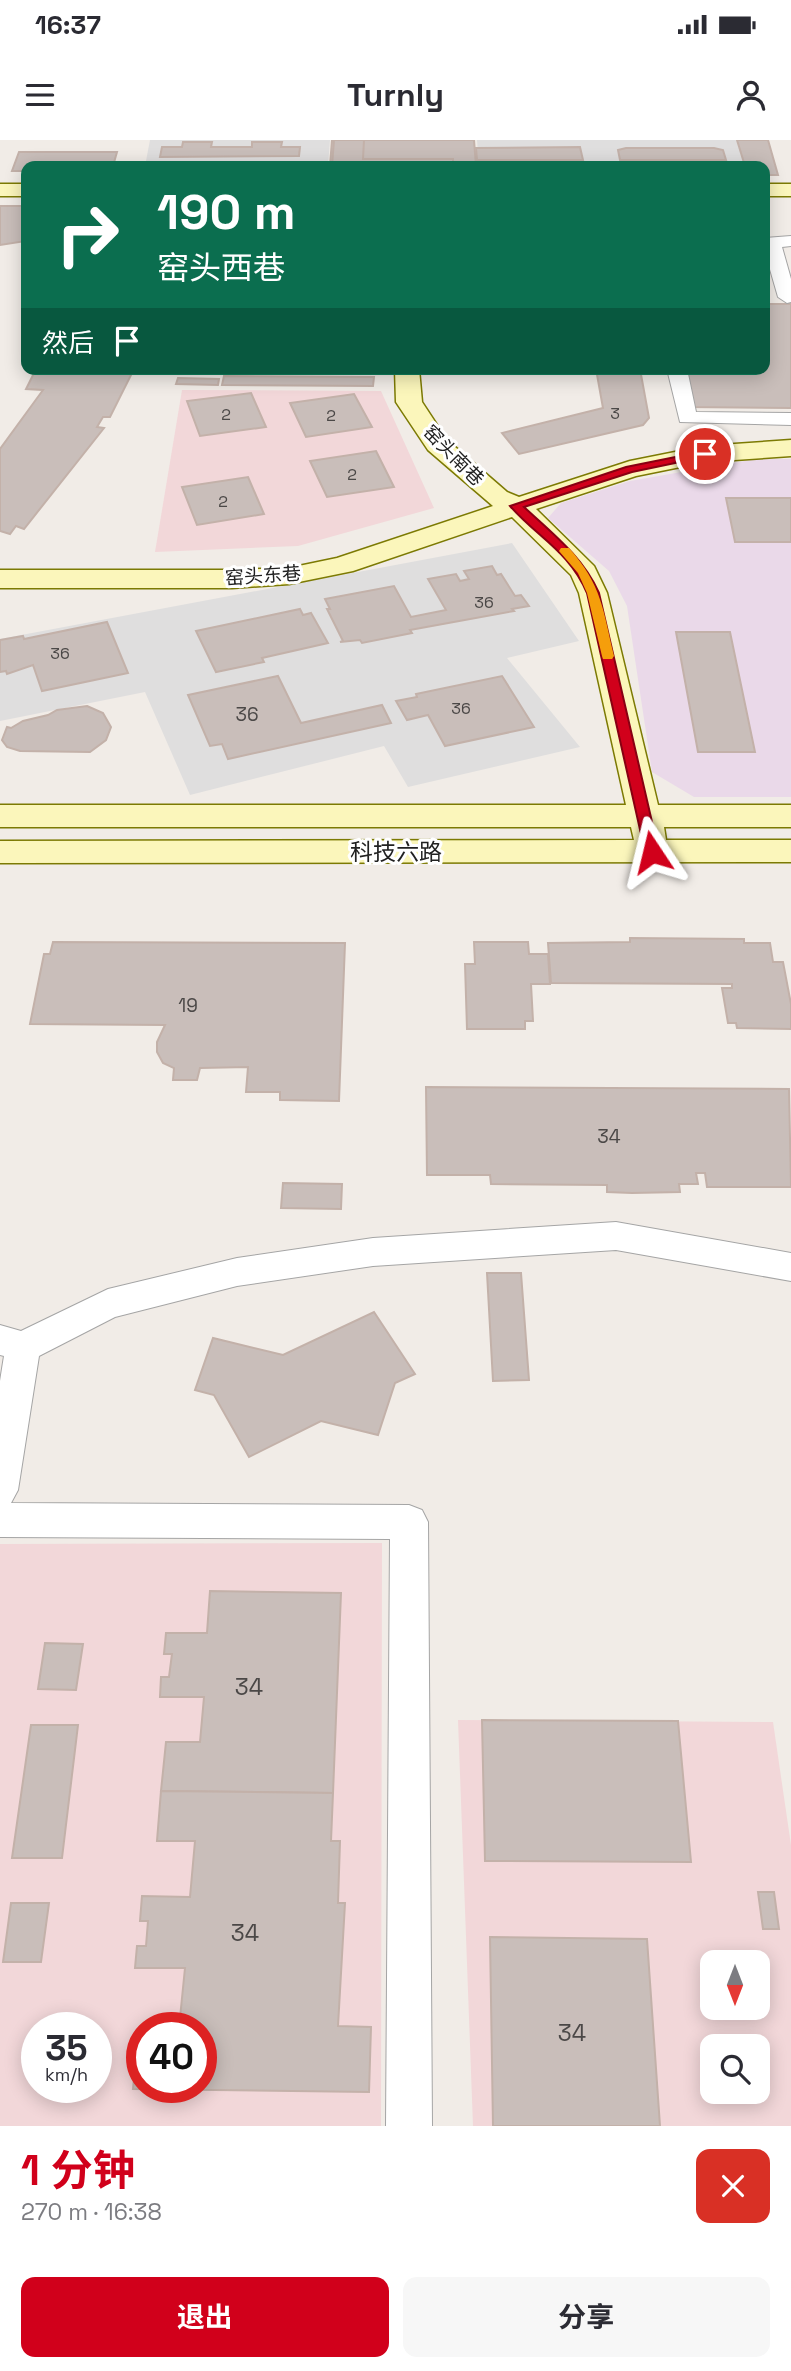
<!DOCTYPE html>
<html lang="zh">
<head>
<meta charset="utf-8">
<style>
  body { margin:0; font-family:"Space Grotesk","Noto Sans SC",sans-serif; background:#f7f7f7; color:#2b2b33; height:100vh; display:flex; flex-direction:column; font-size:26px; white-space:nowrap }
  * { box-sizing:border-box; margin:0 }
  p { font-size:23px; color:#7c7c81 }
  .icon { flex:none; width:38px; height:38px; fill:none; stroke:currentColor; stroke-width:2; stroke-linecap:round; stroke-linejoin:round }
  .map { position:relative; height:1986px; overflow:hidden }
  .sheet { display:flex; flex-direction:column; background:#fff; flex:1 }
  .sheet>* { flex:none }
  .hud { position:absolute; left:21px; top:21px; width:749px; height:214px; border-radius:14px; box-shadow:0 4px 18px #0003; background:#0b6e4f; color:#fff; overflow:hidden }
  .needle { width:46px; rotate:180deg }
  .controls { position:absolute; left:700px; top:1810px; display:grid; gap:14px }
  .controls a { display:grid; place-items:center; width:70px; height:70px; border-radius:14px; background:#fff; box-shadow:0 4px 18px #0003; font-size:35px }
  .speed { position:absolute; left:21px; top:1872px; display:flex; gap:14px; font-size:35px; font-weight:700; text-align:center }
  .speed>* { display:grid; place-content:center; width:91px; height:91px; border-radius:50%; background:#fff; box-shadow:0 4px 18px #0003; line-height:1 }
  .speed small { font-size:18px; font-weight:400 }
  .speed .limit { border:10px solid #d22; background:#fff; color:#111 }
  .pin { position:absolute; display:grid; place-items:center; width:60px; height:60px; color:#fff; margin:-30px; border:4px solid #fff; border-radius:50%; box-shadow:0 2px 7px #0007 }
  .me { position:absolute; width:77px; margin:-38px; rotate:350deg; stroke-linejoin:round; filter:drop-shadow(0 0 5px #0008) }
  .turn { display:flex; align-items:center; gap:24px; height:147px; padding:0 21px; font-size:32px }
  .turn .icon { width:91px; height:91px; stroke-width:2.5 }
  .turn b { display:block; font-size:49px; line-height:60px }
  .then { display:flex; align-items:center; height:66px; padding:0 21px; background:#0003; gap:14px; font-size:26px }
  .round { display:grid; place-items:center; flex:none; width:74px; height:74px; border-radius:14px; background:#f7f7f7 }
  .headline { display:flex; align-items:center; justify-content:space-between; height:119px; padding:0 21px }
  h1 { font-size:42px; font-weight:700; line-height:52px; color:#d1001b }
  .primary-button { display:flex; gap:14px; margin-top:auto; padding:14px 21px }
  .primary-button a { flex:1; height:80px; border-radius:14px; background:#d1001b; color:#fff; font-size:28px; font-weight:700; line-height:80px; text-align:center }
  .primary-button a+a { background:#f7f7f7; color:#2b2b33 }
  .status { display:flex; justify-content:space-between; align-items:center; height:49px; padding:0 35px; background:#fff; direction:ltr }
  .status svg { height:19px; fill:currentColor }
  header { display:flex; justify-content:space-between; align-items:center; height:91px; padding:0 21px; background:#fff; font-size:32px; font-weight:700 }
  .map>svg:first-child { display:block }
</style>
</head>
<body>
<div class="status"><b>16:37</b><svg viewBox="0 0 49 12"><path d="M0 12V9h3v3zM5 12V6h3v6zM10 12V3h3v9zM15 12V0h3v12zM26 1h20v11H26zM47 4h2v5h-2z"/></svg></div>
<header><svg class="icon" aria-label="menu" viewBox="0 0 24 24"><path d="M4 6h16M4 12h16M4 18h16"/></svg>Turnly<svg class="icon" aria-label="person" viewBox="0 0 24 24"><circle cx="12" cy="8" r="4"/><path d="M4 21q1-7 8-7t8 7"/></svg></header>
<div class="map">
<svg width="791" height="1986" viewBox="0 0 791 1986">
  <rect width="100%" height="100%" fill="#f1ece7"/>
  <g fill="#dfdede">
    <path d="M 150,0 L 330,0 L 328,26 L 145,26 Z"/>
    <path d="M 477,0 L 742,0 L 750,26 L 479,26 Z"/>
    <path d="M 512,403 L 579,501 L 507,518 L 580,607 L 408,647 L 384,606 L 190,655 L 145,552 L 0,581 L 0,499 Z"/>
  </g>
  <g fill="#f2d7d9" fill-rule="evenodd">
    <path d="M 182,250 L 381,251 L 434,368 L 298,406 L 155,412 Z"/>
    <path d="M 382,1403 L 381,1986 L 0,1986 L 0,1404 ZM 37,1888 L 96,1888 L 96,1948 L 37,1948 ZM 142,1888 L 201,1888 L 201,1948 L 142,1948 Z"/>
    <path d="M 458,1580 L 773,1582 L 791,1705 L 791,1986 L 473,1986 ZM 712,1822 L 758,1822 L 758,1867 L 712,1867 ZM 712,1906 L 758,1906 L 758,1951 L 712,1951 Z"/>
  </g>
  <path fill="#ead9e9" d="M 756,319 L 791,319 L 791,657 L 694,657 L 652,632 L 627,466 L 609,431 L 548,378 L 561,363 L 630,341 Z"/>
  <g fill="#c9beba" stroke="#c3b1a9" stroke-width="2">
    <path d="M 332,0 L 474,0 L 476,26 L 330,26 Z"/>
    <path d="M 334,0 L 364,0 L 363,19 L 453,19 L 453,26 L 332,26 Z"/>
    <path d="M 737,0 L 768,0 L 778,35 L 765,35 L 765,26 L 745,26 Z"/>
    <path d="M 183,2 L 212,2 L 211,7 L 252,7 L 252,2 L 282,2 L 281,7 L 300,7 L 299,16 L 160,17 L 162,7 L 182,7 Z"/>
    <path d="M 580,7 L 583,20 L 477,20 L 476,8 Z"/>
    <path d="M 626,8 L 714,8 L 723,10 L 726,20 L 620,20 L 618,10 Z"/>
    <path d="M 19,12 L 117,12 L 113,26 L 26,26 L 26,31 L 12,31 Z"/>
    <path d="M 0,66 L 26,66 L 26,101 L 0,105 Z"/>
    <path d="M 765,164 L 791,164 L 791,268 L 686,267 L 677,229 L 765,229 Z"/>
    <path d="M 36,229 L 134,229 L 110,277 L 103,277 L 97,287 L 104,288 L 24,389 L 16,386 L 10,394 L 0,391 L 0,309 L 43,250 L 26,249 Z"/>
    <path d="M 596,229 L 640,229 L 649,278 L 643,285 L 519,314 L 502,293 L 603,268 Z"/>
    <path d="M 224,236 L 374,237 L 373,246 L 222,245 Z"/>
    <path d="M 178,238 L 219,239 L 218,245 L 176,244 Z"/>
    <path d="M 251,253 L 266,287 L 200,296 L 187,261 Z"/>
    <path d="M 354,254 L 372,287 L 306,297 L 290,263 Z"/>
    <path d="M 376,311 L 394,347 L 327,357 L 310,321 Z"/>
    <path d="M 248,337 L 264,374 L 197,385 L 182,347 Z"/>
    <path d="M 726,358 L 791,358 L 791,402 L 735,402 Z"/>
    <path d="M 492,426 L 497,435 L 501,434 L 515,456 L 521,455 L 529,466 L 512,469 L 514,471 L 410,490 L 412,493 L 362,503 L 360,500 L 340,502 L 343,501 L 327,469 L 330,469 L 325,459 L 394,446 L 411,477 L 446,470 L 428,439 L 456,434 L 460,441 L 469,439 L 464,431 Z"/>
    <path d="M 300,469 L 303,475 L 311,473 L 328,503 L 262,518 L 264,522 L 216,532 L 196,491 Z"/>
    <path d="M 107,482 L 128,533 L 42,551 L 33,525 L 7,534 L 6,531 L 0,532 L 0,500 L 23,496 L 24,499 Z"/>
    <path d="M 676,492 L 730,492 L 755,612 L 698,612 Z"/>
    <path d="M 278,536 L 301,583 L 382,565 L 391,583 L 228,619 L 222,604 L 210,606 L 188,555 Z"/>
    <path d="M 502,536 L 534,587 L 445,606 L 428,575 L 407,580 L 396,561 L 417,557 L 416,554 Z"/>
    <path d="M 87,566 L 103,573 L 111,587 L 106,600 L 90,612 L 20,611 L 7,607 L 2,600 L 7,587 L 11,588 L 23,581 L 48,575 L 57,570 Z"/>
    <path d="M 630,798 L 744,799 L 744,803 L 770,803 L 773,822 L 783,822 L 791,864 L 791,889 L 737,888 L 736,883 L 728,883 L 722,848 L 732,848 L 732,844 L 551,843 L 548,803 L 630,802 Z"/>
    <path d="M 53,802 L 345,803 L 339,961 L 280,960 L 280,952 L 246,952 L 248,927 L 200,928 L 197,940 L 173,940 L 174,928 L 163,923 L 157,912 L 157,902 L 165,885 L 30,884 L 44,814 L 50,814 Z"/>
    <path d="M 474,802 L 528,802 L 529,814 L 548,814 L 550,844 L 531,844 L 533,881 L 525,881 L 525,889 L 467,889 L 465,824 L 475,824 Z"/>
    <path d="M 426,947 L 789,949 L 791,1047 L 707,1047 L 705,1033 L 696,1033 L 698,1044 L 679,1044 L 680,1052 L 632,1053 L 607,1052 L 607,1045 L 491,1044 L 490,1035 L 427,1035 Z"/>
    <path d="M 283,1043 L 342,1044 L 341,1069 L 281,1068 Z"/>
    <path d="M 487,1133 L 521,1133 L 529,1240 L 493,1241 Z"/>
    <path d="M 374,1172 L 415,1234 L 395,1243 L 378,1295 L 321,1281 L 249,1317 L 214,1255 L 195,1250 L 213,1198 L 283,1215 Z"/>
    <path d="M 210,1451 L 341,1453 L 333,1653 L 161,1651 L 166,1602 L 200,1602 L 204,1557 L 160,1557 L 161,1537 L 169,1537 L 172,1514 L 164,1514 L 166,1493 L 207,1493 Z"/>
    <path d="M 45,1503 L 83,1504 L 76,1550 L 38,1549 Z"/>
    <path d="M 482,1580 L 678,1581 L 691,1722 L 485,1721 Z"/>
    <path d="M 31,1585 L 78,1585 L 62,1718 L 12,1718 Z"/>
    <path d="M 161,1651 L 333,1653 L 331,1701 L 340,1701 L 338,1763 L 345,1763 L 338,1886 L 371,1887 L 369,1952 L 133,1949 L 139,1888 L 149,1888 L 142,1888 L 142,1948 L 201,1948 L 201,1888 L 179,1888 L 185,1828 L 135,1828 L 137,1806 L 146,1806 L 148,1781 L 140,1781 L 142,1756 L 190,1757 L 195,1701 L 157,1701 Z"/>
    <path d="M 758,1752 L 774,1752 L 779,1789 L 763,1789 Z"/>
    <path d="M 11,1763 L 49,1763 L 41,1822 L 3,1822 Z"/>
    <path d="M 490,1797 L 647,1799 L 660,1986 L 493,1986 Z"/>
  </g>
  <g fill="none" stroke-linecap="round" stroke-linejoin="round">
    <g stroke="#a5a5a5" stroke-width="2">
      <g id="street">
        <path d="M 791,96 L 791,106 L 782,107 L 791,139 L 791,162 L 787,163 L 778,157 L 765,112 L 765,98 Z"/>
        <path d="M 667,229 L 687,229 L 696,272 L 791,273 L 791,285 L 680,282 Z"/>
        <path d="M 616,1082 L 791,1113 L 791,1141 L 616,1110 L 373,1126 L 237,1146 L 115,1177 L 39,1216 L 18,1350 L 11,1363 L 409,1365 L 422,1370 L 428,1382 L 432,1986 L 386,1986 L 390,1399 L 0,1397 L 0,1241 L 4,1216 L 0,1215 L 0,1185 L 21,1191 L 108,1149 L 237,1118 L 373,1098 Z"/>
      </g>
    </g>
    <g stroke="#7c7a03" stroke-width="3">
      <g id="secondary">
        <rect x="0" y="44" width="26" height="12"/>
        <rect x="765" y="44" width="26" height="12"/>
        <path d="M 395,229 L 419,229 L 422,262 L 447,300 L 507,352 L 519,357 L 630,321 L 705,306 L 791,300 L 791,316 L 705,322 L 636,336 L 536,369 L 594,426 L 607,453 L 658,665 L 791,665 L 791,687 L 664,687 L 666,700 L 791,700 L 791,722 L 0,723 L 0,701 L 634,700 L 631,687 L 0,687 L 0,665 L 626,665 L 579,453 L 571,435 L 512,377 L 353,431 L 289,444 L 232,448 L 0,448 L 0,430 L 232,430 L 289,428 L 337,418 L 493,366 L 428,310 L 396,262 Z"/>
      </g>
    </g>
    <use href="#street" fill="#fff" fill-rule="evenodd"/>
    <use href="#secondary" fill="#fbf6bb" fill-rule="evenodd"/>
  </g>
  <path fill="#d1001b" stroke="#880012" stroke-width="2" d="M 705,311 L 709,312 L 709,316 L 632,332 L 524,367 C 553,394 583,417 599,453 L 659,712 L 652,717 L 645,712 L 587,453 C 569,411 538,398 510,366 L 626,327 Z"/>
  <path fill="#f59e0b" d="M 561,408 L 569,408 C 602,445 603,470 614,516 L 612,519 L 603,519 L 602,516 L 587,453 L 578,433 L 559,411 Z"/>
  <g text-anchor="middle" stroke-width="6" stroke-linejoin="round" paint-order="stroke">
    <g font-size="16" fill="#4b4847">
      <text x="615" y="279">3</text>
      <text x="226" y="280">2</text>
      <text x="331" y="281">2</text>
      <text x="352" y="340">2</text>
      <text x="223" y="367">2</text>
      <text x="484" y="468">36</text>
      <text x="60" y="519">36</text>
      <text x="461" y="574">36</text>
    </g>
    <g font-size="19" fill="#212121" stroke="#fff">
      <text transform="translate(454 315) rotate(45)" y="7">窑头南巷</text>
      <text transform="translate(263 435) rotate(-4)" y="7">窑头东巷</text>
    </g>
    <g font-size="19" fill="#4b4847">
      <text x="247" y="581">36</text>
      <text x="188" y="872">19</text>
      <text x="609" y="1003">34</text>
    </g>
    <g font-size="23" fill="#212121" stroke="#fff">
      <text x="396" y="720">科技六路</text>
    </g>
    <g font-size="23" fill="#4b4847">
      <text x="249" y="1555">34</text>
      <text x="245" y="1801">34</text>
      <text x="572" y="1901">34</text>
    </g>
  </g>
</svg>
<div class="controls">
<a><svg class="needle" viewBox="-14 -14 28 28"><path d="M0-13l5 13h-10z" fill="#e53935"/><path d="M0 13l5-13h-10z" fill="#7c7c81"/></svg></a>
<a><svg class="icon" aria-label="search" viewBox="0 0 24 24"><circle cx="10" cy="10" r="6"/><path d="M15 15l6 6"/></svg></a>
</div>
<div class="speed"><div>35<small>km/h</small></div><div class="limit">40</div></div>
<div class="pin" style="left:705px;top:314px;background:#d93025"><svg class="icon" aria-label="arrive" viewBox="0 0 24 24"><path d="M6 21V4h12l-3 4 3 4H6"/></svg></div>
<svg class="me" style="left:652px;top:712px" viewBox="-20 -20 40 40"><path d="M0-17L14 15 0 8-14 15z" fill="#d1001b" stroke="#fff" stroke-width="4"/></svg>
<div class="hud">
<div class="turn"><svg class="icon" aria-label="right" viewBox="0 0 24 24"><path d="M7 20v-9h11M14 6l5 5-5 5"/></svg><div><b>190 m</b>窑头西巷</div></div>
<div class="then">然后<svg class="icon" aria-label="arrive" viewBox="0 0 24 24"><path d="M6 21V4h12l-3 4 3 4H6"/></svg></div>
</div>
</div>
<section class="sheet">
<div class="headline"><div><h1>1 分钟</h1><p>270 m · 16:38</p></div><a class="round" style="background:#d93025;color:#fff"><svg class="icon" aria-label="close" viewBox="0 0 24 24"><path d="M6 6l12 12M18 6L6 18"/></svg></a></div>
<div class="primary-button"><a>退出</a><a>分享</a></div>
</section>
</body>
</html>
